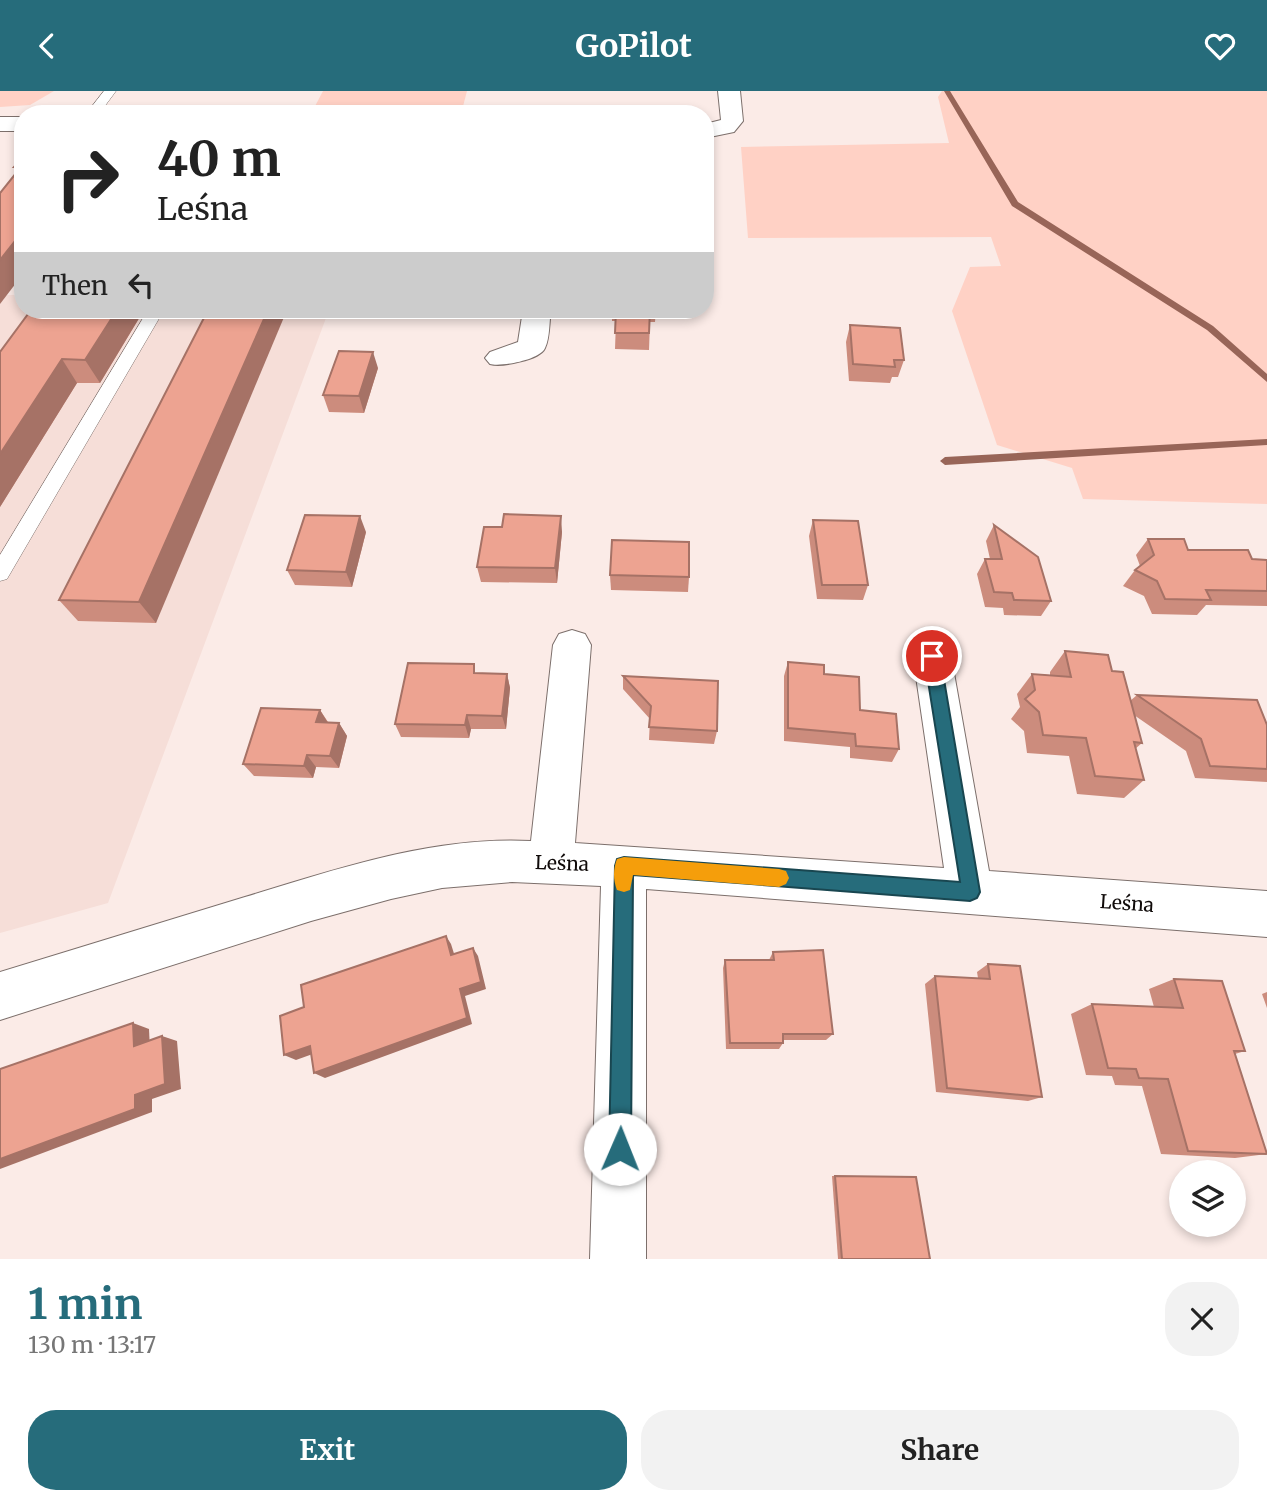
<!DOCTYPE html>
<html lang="en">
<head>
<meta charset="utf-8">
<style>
  body { margin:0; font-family:Merriweather,serif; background:#f2f2f2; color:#222; height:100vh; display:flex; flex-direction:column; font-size:26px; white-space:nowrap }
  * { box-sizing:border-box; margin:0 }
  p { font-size:23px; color:#767676 }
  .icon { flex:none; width:38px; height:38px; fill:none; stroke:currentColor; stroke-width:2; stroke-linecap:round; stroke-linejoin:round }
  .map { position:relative; height:1168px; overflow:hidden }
  .panel { display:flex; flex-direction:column; background:#fff; flex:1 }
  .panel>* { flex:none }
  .hud { position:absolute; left:14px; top:14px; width:700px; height:214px; border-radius:28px; box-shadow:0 4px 10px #0003; background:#fff; color:#222; overflow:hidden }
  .buttons { position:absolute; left:1169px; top:1069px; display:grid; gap:14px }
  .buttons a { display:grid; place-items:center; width:77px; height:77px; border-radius:50%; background:#fff; box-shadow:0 4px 10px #0003; font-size:35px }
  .pin { position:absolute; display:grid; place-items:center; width:60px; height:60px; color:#fff; margin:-30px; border:4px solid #fff; border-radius:50%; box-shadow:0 2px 7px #0007 }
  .me { position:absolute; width:77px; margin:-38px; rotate:1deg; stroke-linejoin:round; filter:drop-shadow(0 0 5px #0008) }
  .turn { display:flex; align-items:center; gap:24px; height:147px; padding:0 28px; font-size:32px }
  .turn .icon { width:91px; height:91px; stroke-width:2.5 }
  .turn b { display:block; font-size:49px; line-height:60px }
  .then { display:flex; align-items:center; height:66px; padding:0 28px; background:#0003; gap:14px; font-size:26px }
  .round { display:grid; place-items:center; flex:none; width:74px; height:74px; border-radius:28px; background:#f2f2f2 }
  .summary { display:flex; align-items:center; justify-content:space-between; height:119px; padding:0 28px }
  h1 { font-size:42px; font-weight:700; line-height:52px; color:#266c7b }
  .cta { display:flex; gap:14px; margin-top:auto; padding:14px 28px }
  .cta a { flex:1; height:80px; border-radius:28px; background:#266c7b; color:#fff; font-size:28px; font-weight:700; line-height:80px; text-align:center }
  .cta a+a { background:#f2f2f2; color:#222 }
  header { display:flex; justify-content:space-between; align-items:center; height:91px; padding:0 28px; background:#266c7b; color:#fff; font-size:32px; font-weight:700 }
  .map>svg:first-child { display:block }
</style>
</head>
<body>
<header><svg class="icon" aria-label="back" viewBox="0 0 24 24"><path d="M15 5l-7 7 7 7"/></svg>GoPilot<svg class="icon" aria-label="heart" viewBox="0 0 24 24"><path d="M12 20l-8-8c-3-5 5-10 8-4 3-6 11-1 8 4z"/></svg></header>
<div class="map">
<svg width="1267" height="1168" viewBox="0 0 1267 1168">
  <rect width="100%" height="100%" fill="#fbebe7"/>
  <path fill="#f6ded8" d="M 0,204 L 23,204 L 23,219 L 329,219 L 108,812 L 0,842 Z"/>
  <g fill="#ffd1c5">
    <path d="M 0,0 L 54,0 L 30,14 L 0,16 Z"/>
    <path d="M 323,0 L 467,0 L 461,23 L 312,21 Z"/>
    <path d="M 942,0 L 1267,0 L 1267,413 L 1083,408 L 1072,377 L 997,354 L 952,220 L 970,176 L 1001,175 L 991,146 L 748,147 L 741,56 L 949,52 L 938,6 Z"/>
  </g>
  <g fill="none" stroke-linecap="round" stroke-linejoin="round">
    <g fill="#986558" fill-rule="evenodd">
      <path d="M 944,0 L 950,0 L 1018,111 L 1213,235 L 1267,283 L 1267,291 L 1207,239 L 1012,115 Z"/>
      <path d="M 1267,348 L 1267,354 L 945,374 L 940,370 L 945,366 Z"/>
    </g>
    <g stroke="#7c6f6b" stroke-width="1">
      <g id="lane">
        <path d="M 104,0 L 116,0 L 99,23 L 86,23 Z"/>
        <path d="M 148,219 L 164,219 L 7,488 L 0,490 L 0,464 Z"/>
      </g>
    </g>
    <g stroke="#7c6f6b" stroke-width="2">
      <g id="street">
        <path d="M 718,0 L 740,0 L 743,30 L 734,41 L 705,47 L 705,33 L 721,29 Z"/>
        <rect x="0" y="26" width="23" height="14"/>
        <path d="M 523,219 L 551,219 C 549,231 550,247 545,257 C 540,269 501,276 490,273 L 485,267 L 490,261 L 518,251 Z"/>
        <path d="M 572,539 L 585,543 L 591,554 L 575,752 L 944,777 L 913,565 L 919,554 L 932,549 L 945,554 L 951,565 L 989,780 L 1267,800 L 1267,846 L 646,798 L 646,1168 L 590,1168 L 601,795 L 512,791 L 442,797 L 391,808 L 311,830 L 0,929 L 0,881 C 82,856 163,831 245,806 C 337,778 433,745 531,750 L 553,554 L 559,543 Z"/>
      </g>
    </g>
    <use href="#lane" fill="#fff" fill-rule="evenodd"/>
    <use href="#street" fill="#fff" fill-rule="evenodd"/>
  </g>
  <g fill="#cc8c7d">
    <path d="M 31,219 L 144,219 L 100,292 L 77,292 L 0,416 Z"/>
    <path d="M 208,219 L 156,532 L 78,530 L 59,509 Z"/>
    <path d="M 612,219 L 656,219 L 655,231 L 650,231 L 649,259 L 615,258 L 616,230 L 612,230 Z"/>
    <path d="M 850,234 L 904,269 L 898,286 L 892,286 L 890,292 L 849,290 L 846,251 Z"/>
    <path d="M 378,277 L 364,322 L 329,321 L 323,304 Z"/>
    <path d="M 813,429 L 868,494 L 863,509 L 817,508 L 809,445 Z"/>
    <path d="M 994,434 L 1051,510 L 1041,525 L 1004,524 L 1003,517 L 985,516 L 977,483 L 985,468 L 990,468 L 986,450 Z"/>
    <path d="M 366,441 L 352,496 L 295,494 L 287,479 Z"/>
    <path d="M 562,441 L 557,492 L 481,491 L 477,476 Z"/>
    <path d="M 1148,448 L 1188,459 L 1252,468 L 1267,469 L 1267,515 L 1206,514 L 1197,524 L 1152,523 L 1144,505 L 1123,495 L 1135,479 L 1140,475 L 1136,464 Z"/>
    <path d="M 610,484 L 689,486 L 688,501 L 611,499 Z"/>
    <path d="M 1065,560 L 1112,580 L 1130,610 L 1137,604 L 1267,634 L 1267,691 L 1195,687 L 1186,660 L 1134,624 L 1142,652 L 1135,658 L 1144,689 L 1124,707 L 1077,703 L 1069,665 L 1027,662 L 1024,640 L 1011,628 L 1020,616 L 1017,603 L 1032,583 L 1050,584 L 1050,581 Z"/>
    <path d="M 788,571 L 824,583 L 899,658 L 892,671 L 850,667 L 850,656 L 784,650 L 784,585 Z"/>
    <path d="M 477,582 L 507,583 L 510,597 L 506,638 L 471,638 L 469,647 L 401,646 L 395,633 Z"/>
    <path d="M 623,585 L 717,640 L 714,653 L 649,649 L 650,628 L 623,598 Z"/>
    <path d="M 320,619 L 328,631 L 339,632 L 347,645 L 339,677 L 316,676 L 313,687 L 254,685 L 243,673 Z"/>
    <path d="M 773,861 L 833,943 L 826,949 L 783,949 L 783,952 L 779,958 L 726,958 L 723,877 L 725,869 L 769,869 Z"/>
    <path d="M 988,873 L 1042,1006 L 1028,1010 L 936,1001 L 925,893 L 935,885 L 978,887 L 977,881 Z"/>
    <path d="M 1174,888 L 1245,960 L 1235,963 L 1267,1063 L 1235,1067 L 1161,1063 L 1142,995 L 1115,994 L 1112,985 L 1086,984 L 1071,923 L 1092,913 L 1154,916 L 1149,898 Z"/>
    <path d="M 1267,901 L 1267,917 L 1262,903 Z"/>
    <path d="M 832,1085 L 835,1085 L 930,1168 L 838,1168 Z"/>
  </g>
  <g fill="#a67266">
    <path d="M 19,145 L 23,150 L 23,183 L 0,213 L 0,169 Z"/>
    <path d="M 117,219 L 144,219 L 100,292 L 85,269 Z"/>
    <path d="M 268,219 L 287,219 L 156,532 L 139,511 Z"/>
    <path d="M 373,261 L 378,277 L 364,322 L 359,305 Z"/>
    <path d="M 62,268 L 77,292 L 0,416 L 0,363 Z"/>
    <path d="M 360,425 L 366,441 L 352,496 L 346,481 Z"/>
    <path d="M 561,425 L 562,441 L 557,492 L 555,477 Z"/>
    <path d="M 507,583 L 510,597 L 506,638 L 502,625 Z"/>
    <path d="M 320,619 L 328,632 L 316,631 Z"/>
    <path d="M 467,624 L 471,638 L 469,647 L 465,634 Z"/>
    <path d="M 339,632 L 347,645 L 339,677 L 330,665 Z"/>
    <path d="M 307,664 L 316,676 L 313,687 L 304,675 Z"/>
    <path d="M 446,845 L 451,853 L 457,872 L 451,864 Z"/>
    <path d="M 473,857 L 478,865 L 486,898 L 465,905 L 472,933 L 325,987 L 314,982 L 460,898 Z"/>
    <path d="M 133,932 L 149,938 L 150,960 L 134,955 Z"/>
    <path d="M 162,945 L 177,950 L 181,998 L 152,1008 L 152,1021 L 0,1078 L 0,1068 Z"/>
    <path d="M 310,955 L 321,960 L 296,969 L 284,964 Z"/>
  </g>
  <g fill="#eda391" stroke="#a67266" stroke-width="2">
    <path d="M 23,66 L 23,147 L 19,145 L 0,169 L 0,102 L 21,76 L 14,76 Z"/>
    <path d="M 31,219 L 117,219 L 85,269 L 62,268 L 0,363 L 0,261 Z"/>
    <path d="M 208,219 L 268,219 L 139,511 L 59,509 Z"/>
    <path d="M 616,219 L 650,219 L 649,242 L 615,242 Z"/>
    <path d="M 850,234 L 900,237 L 904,269 L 894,269 L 895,276 L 853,273 Z"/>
    <path d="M 339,260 L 373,261 L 359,305 L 323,304 Z"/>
    <path d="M 504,423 L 561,425 L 555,477 L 477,476 L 484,436 L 502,436 Z"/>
    <path d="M 305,424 L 360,425 L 346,481 L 287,479 Z"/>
    <path d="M 813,429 L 858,430 L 868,494 L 822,494 Z"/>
    <path d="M 994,434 L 1038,466 L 1051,510 L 1014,509 L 1012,502 L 994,501 L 985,468 L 1002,468 Z"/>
    <path d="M 1148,448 L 1184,448 L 1188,459 L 1248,459 L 1252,468 L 1267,469 L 1267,500 L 1206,499 L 1211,509 L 1165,508 L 1157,490 L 1135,479 L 1154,464 Z"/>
    <path d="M 612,449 L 689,451 L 689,486 L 610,484 Z"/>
    <path d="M 1065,560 L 1108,564 L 1112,580 L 1123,581 L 1142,652 L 1134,651 L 1144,689 L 1095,685 L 1086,647 L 1043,644 L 1039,621 L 1025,608 L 1035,599 L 1032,583 L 1071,586 Z"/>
    <path d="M 788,571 L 824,574 L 824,583 L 859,586 L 860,619 L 896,623 L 899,658 L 856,655 L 855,643 L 788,637 Z"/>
    <path d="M 408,572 L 474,573 L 474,582 L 507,583 L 502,625 L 467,624 L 465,634 L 395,633 Z"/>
    <path d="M 623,585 L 718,590 L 717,640 L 649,636 L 651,615 Z"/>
    <path d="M 1137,604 L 1257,609 L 1267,634 L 1267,678 L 1210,675 L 1201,648 Z"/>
    <path d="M 261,617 L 320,619 L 316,631 L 339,632 L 330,665 L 307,664 L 304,675 L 243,673 Z"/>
    <path d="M 446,845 L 451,864 L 473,857 L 481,891 L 460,898 L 467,927 L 314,982 L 310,955 L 284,964 L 280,925 L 304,916 L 301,894 Z"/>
    <path d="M 823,859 L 833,943 L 783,943 L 783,952 L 730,952 L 725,869 L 774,869 L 773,861 Z"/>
    <path d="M 988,873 L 1020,875 L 1042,1006 L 947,997 L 935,885 L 990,888 Z"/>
    <path d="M 1174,888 L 1222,890 L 1245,960 L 1234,960 L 1267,1063 L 1188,1060 L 1168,988 L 1139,987 L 1136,978 L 1108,977 L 1092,913 L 1183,917 Z"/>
    <path d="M 133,932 L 134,955 L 162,945 L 165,993 L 135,1004 L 135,1018 L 0,1068 L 0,978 Z"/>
    <path d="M 835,1085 L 916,1086 L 930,1168 L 842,1168 Z"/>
  </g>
  <path fill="#266c7b" stroke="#194650" stroke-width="2" d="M 932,558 L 940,565 L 980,801 L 977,807 L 970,810 L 633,784 L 631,1058 L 627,1066 L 620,1069 L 612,1066 L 609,1058 L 615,775 L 617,768 L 624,766 L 960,791 L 924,565 Z"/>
  <path fill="#f59e0b" d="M 624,766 L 779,778 L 786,780 L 789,787 L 786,793 L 779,796 L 633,784 L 630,799 L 624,801 L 617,799 C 613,789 613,778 617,768 Z"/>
  <g text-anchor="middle" stroke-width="5" stroke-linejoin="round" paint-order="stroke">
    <g font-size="19" fill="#100b0a" stroke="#fff">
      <text transform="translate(562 772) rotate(2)" y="7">Leśna</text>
      <text transform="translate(1127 812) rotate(4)" y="7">Leśna</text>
    </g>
  </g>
</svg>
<div class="buttons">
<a><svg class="icon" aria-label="layers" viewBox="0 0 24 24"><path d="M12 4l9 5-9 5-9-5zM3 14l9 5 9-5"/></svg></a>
</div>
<div class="pin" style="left:932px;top:565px;background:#d93025"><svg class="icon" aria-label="arrive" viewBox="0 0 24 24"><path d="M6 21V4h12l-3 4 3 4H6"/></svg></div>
<svg class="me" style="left:620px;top:1058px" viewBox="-20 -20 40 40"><circle r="19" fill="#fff"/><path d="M0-13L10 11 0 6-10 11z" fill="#266c7b"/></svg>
<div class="hud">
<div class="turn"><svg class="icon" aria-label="right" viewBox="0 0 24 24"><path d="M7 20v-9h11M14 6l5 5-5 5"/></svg><div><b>40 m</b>Leśna</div></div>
<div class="then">Then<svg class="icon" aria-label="left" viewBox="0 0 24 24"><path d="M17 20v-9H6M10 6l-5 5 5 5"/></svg></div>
</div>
</div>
<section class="panel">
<div class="summary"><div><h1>1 min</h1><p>130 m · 13:17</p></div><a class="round"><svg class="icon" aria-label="close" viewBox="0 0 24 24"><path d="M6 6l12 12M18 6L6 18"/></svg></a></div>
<div class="cta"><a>Exit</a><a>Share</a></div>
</section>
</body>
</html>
